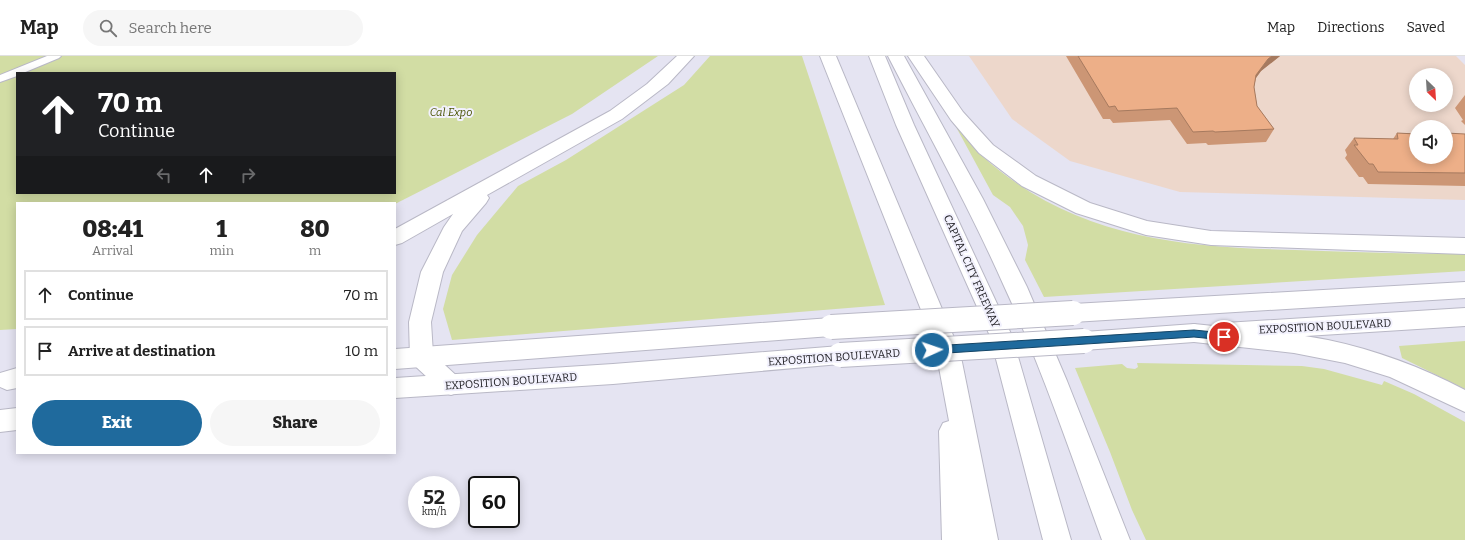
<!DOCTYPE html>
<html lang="en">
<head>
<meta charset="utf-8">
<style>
  body { margin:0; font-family:Bitter,serif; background:#f6f6f6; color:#222; height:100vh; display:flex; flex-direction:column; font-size:15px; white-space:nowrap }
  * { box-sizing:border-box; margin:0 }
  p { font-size:13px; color:#767676 }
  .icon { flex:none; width:22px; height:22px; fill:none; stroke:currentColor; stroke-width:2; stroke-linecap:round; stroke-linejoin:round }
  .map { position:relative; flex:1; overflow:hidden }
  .details { position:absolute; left:16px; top:146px; width:380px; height:252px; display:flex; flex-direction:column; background:#fff; border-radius:0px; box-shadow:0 2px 10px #0003 }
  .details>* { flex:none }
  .guide { position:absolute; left:16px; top:16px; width:380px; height:122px; border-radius:0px; box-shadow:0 2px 10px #0003; background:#202124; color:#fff; overflow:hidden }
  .needle { width:26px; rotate:155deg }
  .controls { position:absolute; left:1409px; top:12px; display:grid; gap:8px }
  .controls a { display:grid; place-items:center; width:44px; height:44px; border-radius:50%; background:#fff; box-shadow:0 2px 10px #0003; font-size:20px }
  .speed { position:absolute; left:408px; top:420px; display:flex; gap:8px; font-size:20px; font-weight:700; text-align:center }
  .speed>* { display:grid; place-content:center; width:52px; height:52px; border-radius:50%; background:#fff; box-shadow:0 2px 10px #0003; line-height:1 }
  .speed small { font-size:10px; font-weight:400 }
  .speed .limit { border:2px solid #111; border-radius:6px; background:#fff; color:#111 }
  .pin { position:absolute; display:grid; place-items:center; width:34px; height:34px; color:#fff; margin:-17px; border:2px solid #fff; border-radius:50%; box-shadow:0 1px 4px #0007 }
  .me { position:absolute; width:44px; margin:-22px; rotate:87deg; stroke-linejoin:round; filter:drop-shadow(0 0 3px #0008) }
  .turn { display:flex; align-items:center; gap:14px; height:84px; padding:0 16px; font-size:18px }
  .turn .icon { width:52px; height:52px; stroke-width:2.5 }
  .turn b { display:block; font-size:28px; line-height:34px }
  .lanes { display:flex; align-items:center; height:38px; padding:0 16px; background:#0003; justify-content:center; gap:20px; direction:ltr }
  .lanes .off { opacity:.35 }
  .eta { display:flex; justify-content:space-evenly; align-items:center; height:68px; text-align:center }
  .eta b { font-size:24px; font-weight:800; line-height:28px }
  .button { display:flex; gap:8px; margin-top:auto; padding:8px 16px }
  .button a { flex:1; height:46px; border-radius:24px; background:#1f6a9d; color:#fff; font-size:16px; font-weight:800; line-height:46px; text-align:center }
  .button a+a { background:#f6f6f6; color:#222 }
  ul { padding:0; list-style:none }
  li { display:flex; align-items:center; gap:12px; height:50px; margin:0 8px 6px; padding:0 8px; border:2px solid #e0e0e0; border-radius:0px }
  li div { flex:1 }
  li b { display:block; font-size:15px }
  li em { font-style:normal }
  header { display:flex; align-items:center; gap:24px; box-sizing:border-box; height:56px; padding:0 20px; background:#fff; border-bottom:1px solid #e0e0e0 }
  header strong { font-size:19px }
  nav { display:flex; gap:22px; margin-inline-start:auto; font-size:14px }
  .search { width:280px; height:36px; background:#f6f6f6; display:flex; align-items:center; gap:10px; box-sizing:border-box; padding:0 14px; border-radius:22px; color:#767676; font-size:15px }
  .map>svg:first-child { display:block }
</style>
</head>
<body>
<header>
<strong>Map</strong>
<div class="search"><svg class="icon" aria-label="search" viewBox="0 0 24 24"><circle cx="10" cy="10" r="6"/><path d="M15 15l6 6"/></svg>Search here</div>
<nav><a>Map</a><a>Directions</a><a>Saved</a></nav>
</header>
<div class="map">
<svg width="1465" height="484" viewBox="0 0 1465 484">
  <rect width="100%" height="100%" fill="#e5e4f2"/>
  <path fill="#edd7cb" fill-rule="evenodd" d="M 969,0 L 1456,0 L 1465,9 L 1465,144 L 1180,136 L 1070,105 L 1012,63 ZM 1416,19 L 1446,19 L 1446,49 L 1416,49 ZM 1416,71 L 1446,71 L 1446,101 L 1416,101 Z"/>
  <g fill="#d2dda4" fill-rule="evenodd">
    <path d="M 0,0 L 658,0 L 572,58 L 395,148 L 17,147 L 17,273 L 0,274 ZM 17,17 L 395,17 L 395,137 L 17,137 Z"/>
    <path d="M 710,0 L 802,0 L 885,249 L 452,284 L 443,253 L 452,219 L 477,179 L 518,130 L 566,104 L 684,29 Z"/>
    <path d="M 955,69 C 964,79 972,90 981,99 C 1073,182 1178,191 1295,194 C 1352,196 1408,198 1465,198 L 1465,215 L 1044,241 L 1025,204 L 1028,189 L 1023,170 L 1010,151 L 993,139 Z"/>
    <path d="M 1465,285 L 1465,333 L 1402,302 L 1399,290 Z"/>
    <path d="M 1137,307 L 1302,310 L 1324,313 L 1382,329 L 1384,325 L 1414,338 L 1465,366 L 1465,484 L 1146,484 L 1132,454 L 1110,396 L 1075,312 L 1122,308 L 1127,312 L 1135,313 L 1138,311 Z"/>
  </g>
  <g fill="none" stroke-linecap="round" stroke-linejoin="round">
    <g stroke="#b9b8c6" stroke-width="2">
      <path id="lane" d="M 47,0 L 61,0 L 59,2 L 23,17 L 17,17 L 17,20 L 0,26 L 0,19 Z"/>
    </g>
    <g stroke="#b9b8c6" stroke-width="2">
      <path id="secondary" d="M 1465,252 L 1465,270 L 1225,285 L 1217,282 L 1214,276 L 1217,270 L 1225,267 Z"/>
    </g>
    <g stroke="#b9b8c6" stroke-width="2">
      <g id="primary">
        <path d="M 1465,226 L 1465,242 L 1073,266 L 1065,263 L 1062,257 L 1065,251 L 1073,248 Z"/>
        <path d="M 831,262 L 839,265 L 842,271 L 839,277 L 831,280 L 395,313 L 395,293 Z"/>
        <path d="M 1194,268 L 1202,271 L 1205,277 L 1202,283 L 1194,286 L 1084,294 L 1076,291 L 1073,285 L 1076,279 L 1084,276 Z"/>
        <path d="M 840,290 L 848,292 L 852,299 L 848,306 L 840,308 L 613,328 L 395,342 L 395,322 L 613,308 Z"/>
        <path d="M 17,352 L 17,374 L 0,376 L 0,354 Z"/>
      </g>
    </g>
    <g stroke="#b9b8c6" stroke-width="2">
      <g id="highway">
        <path d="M 677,0 L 694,0 L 668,28 L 622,63 L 487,139 L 489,142 L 486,147 L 462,175 L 443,216 L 431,266 L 433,298 L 459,322 L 463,329 L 459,336 L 451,339 L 443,336 L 414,309 L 410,302 L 409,266 L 421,216 L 444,171 L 453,158 L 402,187 L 395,189 L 395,173 L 610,55 L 647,28 Z"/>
        <path d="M 820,0 L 836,0 L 955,284 L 962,306 L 998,484 L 970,484 L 970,480 L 970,484 L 942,484 L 939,375 L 943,367 L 949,365 L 938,306 L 933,284 Z"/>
        <path d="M 869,0 L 885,0 L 914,69 L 1012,280 L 1071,484 L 1043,484 L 990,280 L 896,69 Z"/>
        <path d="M 888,0 L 904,0 L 983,143 L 1027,231 L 1067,325 L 1130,484 L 1102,484 C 1071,399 1042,312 1004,230 C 969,151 927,76 888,0 Z"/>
        <path d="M 908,0 L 924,0 L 963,56 L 993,89 L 1036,120 L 1090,147 L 1147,165 L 1211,175 L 1465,182 L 1465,198 L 1211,189 L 1146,179 L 1076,157 L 1022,130 L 979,97 L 951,64 Z"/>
        <path d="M 1194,268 C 1238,273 1284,275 1328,284 C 1375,294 1422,311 1465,334 L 1465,356 L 1390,321 L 1345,307 L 1294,297 L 1194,286 L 1186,283 L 1183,277 L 1186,271 Z"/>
        <path d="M 17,312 L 17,332 L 7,334 L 0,331 L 0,317 Z"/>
      </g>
    </g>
    <use href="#lane" fill="#fff" fill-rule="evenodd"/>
    <use href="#secondary" fill="#fff" fill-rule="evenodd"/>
    <use href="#primary" fill="#fff" fill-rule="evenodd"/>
    <use href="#highway" fill="#fff" fill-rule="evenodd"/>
    <g stroke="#b9b8c6" stroke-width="26" stroke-linecap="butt">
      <g id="primary-bridge">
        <path d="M 831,271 L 1073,257"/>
        <path d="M 840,299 L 1084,285"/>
      </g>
    </g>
    <use href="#primary-bridge" stroke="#fff" stroke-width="24"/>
  </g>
  <g fill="#cc9675">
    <path d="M 1066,0 L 1280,0 L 1261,15 L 1256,22 L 1254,31 L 1257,50 L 1274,73 L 1266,86 L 1208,89 L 1206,87 L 1187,88 L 1170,64 L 1113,67 L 1110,63 L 1103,63 Z"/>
    <path d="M 1465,39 L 1465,69 L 1461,65 L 1463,64 L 1455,52 Z"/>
    <path d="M 1397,77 L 1465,78 L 1465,130 L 1368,128 L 1363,121 L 1359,121 L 1345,102 L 1347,99 L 1345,94 L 1354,82 L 1393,83 Z"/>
  </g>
  <path fill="#a67a5f" d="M 1272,0 L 1280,0 L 1261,15 L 1249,31 L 1256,19 L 1268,3 Z"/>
  <g fill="#edaf88" stroke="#a67a5f">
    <path d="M 1078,0 L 1272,0 L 1268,3 L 1256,19 L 1254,31 L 1257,50 L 1274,73 L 1215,76 L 1213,75 L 1193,76 L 1177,52 L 1118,55 L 1115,50 L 1109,51 Z"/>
    <path d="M 1397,77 L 1416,78 L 1416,101 L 1446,101 L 1446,77 L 1465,78 L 1465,117 L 1378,116 L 1373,108 L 1369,108 L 1354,89 L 1358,89 L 1354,82 L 1398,83 Z"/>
  </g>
  <path fill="#1f6a9d" stroke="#144566" d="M 1194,274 L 1224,277 L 1228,278 L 1229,281 L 1228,283 L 1224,284 L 1194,281 L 932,298 L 928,297 L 927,294 L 928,291 L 932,290 Z"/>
  <g text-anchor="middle" stroke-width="4" stroke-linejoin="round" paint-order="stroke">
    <g font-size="11" font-style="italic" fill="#4c5506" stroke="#f2f1fd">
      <text x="451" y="60">Cal Expo</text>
    </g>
    <g font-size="11" fill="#1f1e23" stroke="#f2f1fd">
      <text transform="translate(972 215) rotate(66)" y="4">CAPITAL CITY FREEWAY</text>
      <text transform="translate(1325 270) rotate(-3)" y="4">EXPOSITION BOULEVARD</text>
      <text transform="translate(834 301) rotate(-4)" y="4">EXPOSITION BOULEVARD</text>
      <text transform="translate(511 325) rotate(-4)" y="4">EXPOSITION BOULEVARD</text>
    </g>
  </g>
</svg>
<div class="controls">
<a><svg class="needle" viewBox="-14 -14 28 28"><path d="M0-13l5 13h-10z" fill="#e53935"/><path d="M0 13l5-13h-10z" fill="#767676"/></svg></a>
<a><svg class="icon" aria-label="sound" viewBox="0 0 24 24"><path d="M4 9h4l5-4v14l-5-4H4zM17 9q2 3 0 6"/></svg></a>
</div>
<div class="speed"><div>52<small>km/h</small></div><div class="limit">60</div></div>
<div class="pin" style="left:1224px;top:281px;background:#d93025"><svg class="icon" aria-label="arrive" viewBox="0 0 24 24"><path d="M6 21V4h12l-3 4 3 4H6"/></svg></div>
<svg class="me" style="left:932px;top:294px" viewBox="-20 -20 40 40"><circle r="17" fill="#1f6a9d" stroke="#fff" stroke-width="3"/><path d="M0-11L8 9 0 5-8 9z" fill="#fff"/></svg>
<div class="guide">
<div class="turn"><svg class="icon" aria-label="ahead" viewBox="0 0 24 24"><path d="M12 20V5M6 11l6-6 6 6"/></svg><div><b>70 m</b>Continue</div></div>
<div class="lanes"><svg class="icon off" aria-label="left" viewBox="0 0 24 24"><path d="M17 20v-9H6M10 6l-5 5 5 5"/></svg><svg class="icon" aria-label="ahead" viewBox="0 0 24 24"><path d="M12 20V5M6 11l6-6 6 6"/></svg><svg class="icon off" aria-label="right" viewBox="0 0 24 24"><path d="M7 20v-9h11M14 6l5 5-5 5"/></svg></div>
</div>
<section class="details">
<div class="eta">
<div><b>08:41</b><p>Arrival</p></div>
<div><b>1</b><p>min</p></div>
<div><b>80</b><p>m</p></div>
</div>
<ul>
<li><svg class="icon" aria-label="ahead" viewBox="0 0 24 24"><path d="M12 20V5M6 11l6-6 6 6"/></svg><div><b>Continue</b></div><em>70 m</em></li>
<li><svg class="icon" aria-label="arrive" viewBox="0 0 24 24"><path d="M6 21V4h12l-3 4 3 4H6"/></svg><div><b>Arrive at destination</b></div><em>10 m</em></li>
</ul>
<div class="button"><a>Exit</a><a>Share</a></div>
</section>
</div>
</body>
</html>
